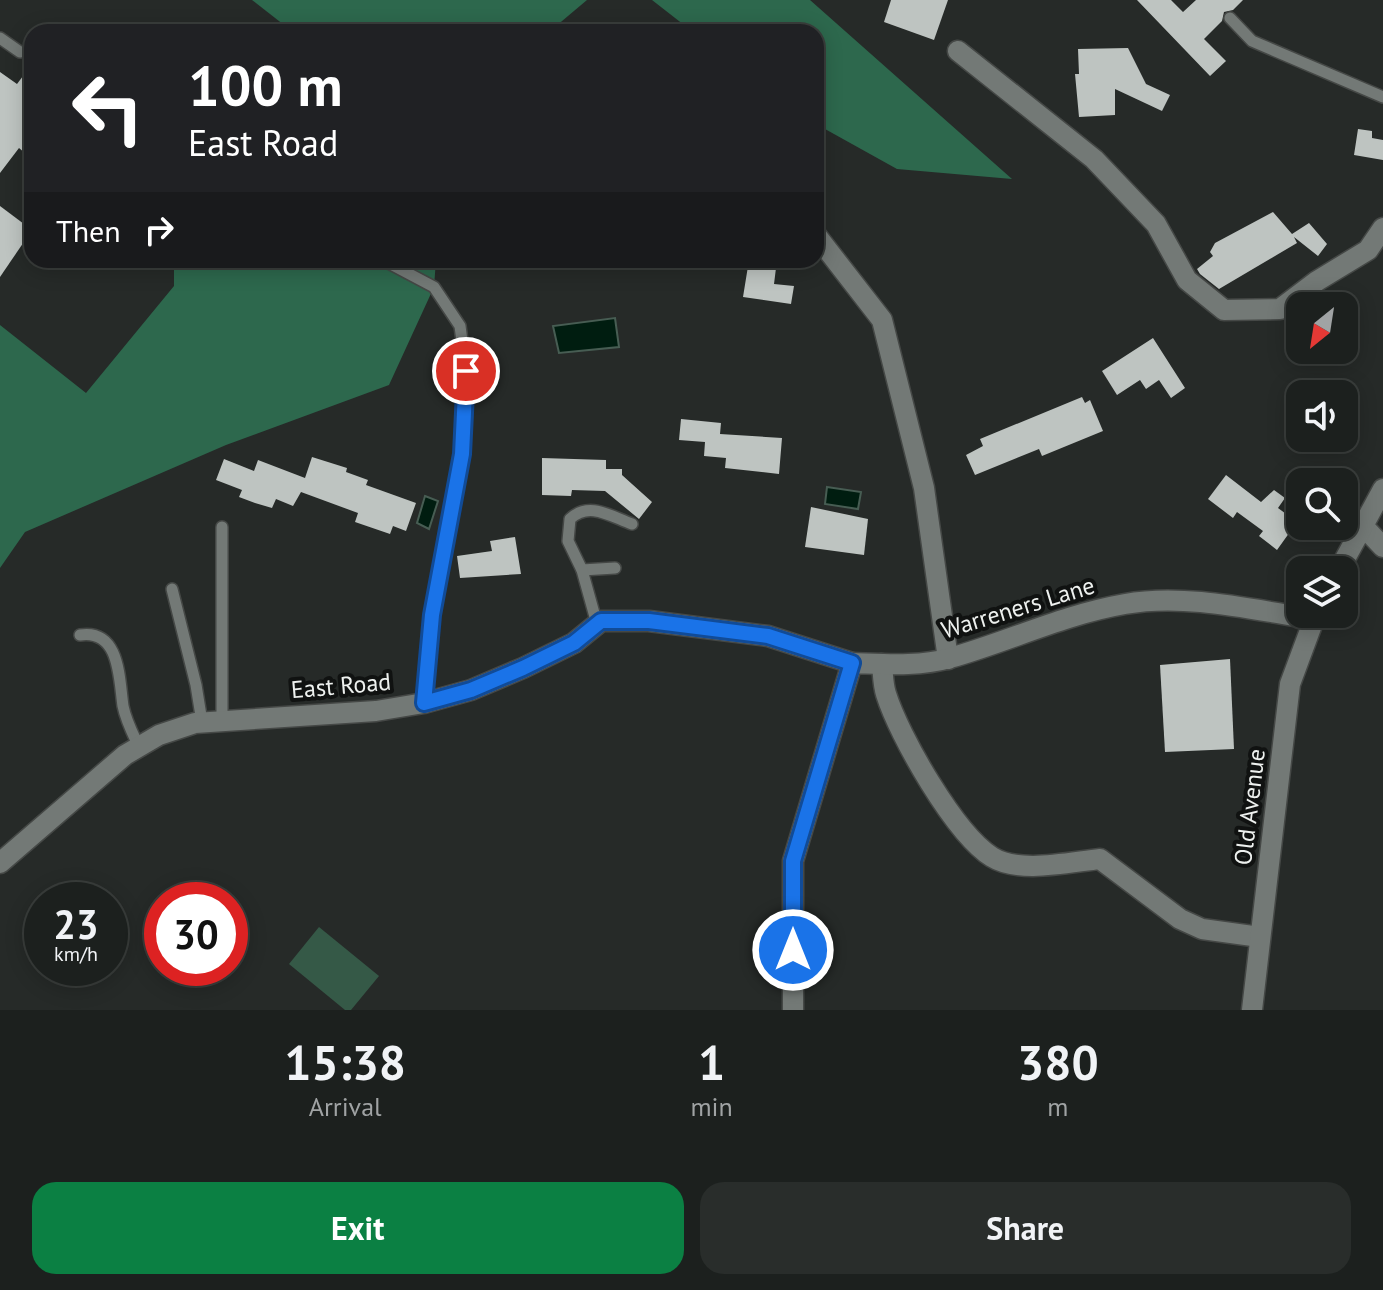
<!DOCTYPE html>
<html lang="en">
<head>
<meta charset="utf-8">
<style>
  body { margin:0; font-family:"PT Sans",sans-serif; background:#292d2b; color:#f1f3f6; height:100vh; display:flex; flex-direction:column; font-size:30px; white-space:nowrap }
  * { box-sizing:border-box; margin:0 }
  p { font-size:26px; color:#a0a3a4 }
  .icon { flex:none; width:44px; height:44px; fill:none; stroke:currentColor; stroke-width:2; stroke-linecap:round; stroke-linejoin:round }
  .map { position:relative; height:1010px; overflow:hidden }
  .side { display:flex; flex-direction:column; background:#1c201e; flex:1 }
  .side>* { flex:none }
  .banner { position:absolute; left:24px; top:24px; width:800px; height:244px; border-radius:24px; box-shadow:0 4px 20px #0003,0 0 0 2px #3a3e3c; background:#202124; color:#fff; overflow:hidden }
  .needle { width:52px; rotate:210deg }
  .controls { position:absolute; left:1286px; top:292px; display:grid; gap:16px }
  .controls a { display:grid; place-items:center; width:72px; height:72px; border-radius:16px; background:#1c201e; box-shadow:0 4px 20px #0003,0 0 0 2px #3a3e3c; font-size:40px }
  .speed { position:absolute; left:24px; top:882px; display:flex; gap:16px; font-size:40px; font-weight:700; text-align:center }
  .speed>* { display:grid; place-content:center; width:104px; height:104px; border-radius:50%; background:#1c201e; box-shadow:0 4px 20px #0003,0 0 0 2px #3a3e3c; line-height:1 }
  .speed small { font-size:20px; font-weight:400 }
  .speed .limit { border:12px solid #d22; background:#fff; color:#111 }
  .pin { position:absolute; display:grid; place-items:center; width:68px; height:68px; color:#fff; margin:-34px; border:4px solid #fff; border-radius:50%; box-shadow:0 2px 8px #0007 }
  .me { position:absolute; width:88px; margin:-44px; rotate:0deg; stroke-linejoin:round; filter:drop-shadow(0 0 6px #0008) }
  .turn { display:flex; align-items:center; gap:28px; height:168px; padding:0 32px; font-size:36px }
  .turn .icon { width:104px; height:104px; stroke-width:2.5 }
  .turn b { display:block; font-size:56px; line-height:68px }
  .then { display:flex; align-items:center; height:76px; padding:0 32px; background:#0003; gap:16px; font-size:30px }
  .eta { display:flex; justify-content:space-evenly; align-items:center; height:136px; text-align:center }
  .eta b { font-size:48px; font-weight:800; line-height:56px }
  .action { display:flex; gap:16px; margin-top:auto; padding:16px 32px }
  .action a { flex:1; height:92px; border-radius:24px; background:#0b8043; color:#fff; font-size:32px; font-weight:800; line-height:92px; text-align:center }
  .action a+a { background:#292d2b; color:#f1f3f6 }
  .map>svg:first-child { display:block }
</style>
</head>
<body>
<div class="map">
<svg width="1383" height="1010" viewBox="0 0 1383 1010">
  <rect width="100%" height="100%" fill="#262a28"/>
  <path fill="#355947" d="M 319,927 L 379,976 L 351,1010 L 345,1010 L 289,964 Z"/>
  <g fill="#2d684d">
    <path d="M 252,0 L 587,0 L 549,32 L 293,32 Z"/>
    <path d="M 652,0 L 810,0 L 1012,179 L 897,169 L 816,124 L 816,32 L 693,32 Z"/>
    <path d="M 174,260 L 436,260 L 434,287 L 389,385 L 226,445 L 25,532 L 0,568 L 0,325 L 86,393 L 174,286 Z"/>
  </g>
  <g fill="#001d10" stroke="#475d53" stroke-width="2">
    <path d="M 615,318 L 619,347 L 559,353 L 553,326 Z"/>
    <path d="M 827,487 L 861,492 L 858,509 L 825,504 Z"/>
    <path d="M 425,496 L 438,501 L 429,529 L 417,523 Z"/>
  </g>
  <g fill="#bec4c1">
    <path d="M 891,0 L 948,0 L 934,40 L 884,22 Z"/>
    <path d="M 1137,0 L 1171,0 L 1183,12 L 1196,0 L 1243,0 L 1233,10 L 1224,12 L 1222,21 L 1204,39 L 1226,61 L 1210,76 Z"/>
    <path d="M 1128,48 L 1146,84 L 1170,95 L 1162,111 L 1115,89 L 1115,115 L 1079,117 L 1075,74 L 1079,74 L 1078,49 Z"/>
    <path d="M 32,64 L 32,159 L 19,148 L 0,173 L 0,72 L 17,84 Z"/>
    <path d="M 1358,129 L 1372,131 L 1372,138 L 1383,140 L 1383,160 L 1354,155 Z"/>
    <path d="M 0,206 L 32,230 L 0,277 Z"/>
    <path d="M 1273,212 L 1292,234 L 1309,223 L 1327,244 L 1318,256 L 1294,237 L 1297,243 L 1219,289 L 1200,274 L 1197,269 L 1213,256 L 1210,252 L 1215,243 Z"/>
    <path d="M 749,260 L 777,260 L 774,284 L 794,286 L 791,304 L 743,297 Z"/>
    <path d="M 1153,338 L 1185,388 L 1171,398 L 1159,380 L 1146,389 L 1140,380 L 1117,395 L 1102,371 Z"/>
    <path d="M 1082,397 L 1085,403 L 1090,400 L 1103,431 L 1042,456 L 1039,449 L 975,475 L 966,455 L 983,446 L 980,439 Z"/>
    <path d="M 681,419 L 721,423 L 720,434 L 782,438 L 779,474 L 725,468 L 726,458 L 704,456 L 705,442 L 679,440 Z"/>
    <path d="M 312,457 L 347,468 L 346,472 L 368,480 L 366,485 L 416,503 L 406,531 L 393,526 L 390,534 L 355,522 L 358,513 L 301,492 L 293,506 L 276,499 L 272,508 L 255,503 L 239,497 L 242,490 L 216,480 L 224,459 L 254,471 L 258,460 L 305,478 Z"/>
    <path d="M 542,458 L 606,460 L 606,469 L 622,469 L 622,475 L 652,502 L 639,519 L 605,491 L 572,490 L 571,496 L 542,495 Z"/>
    <path d="M 1226,475 L 1261,502 L 1274,490 L 1285,498 L 1278,508 L 1297,522 L 1277,550 L 1259,536 L 1263,531 L 1237,512 L 1233,518 L 1208,499 Z"/>
    <path d="M 811,507 L 868,519 L 864,555 L 805,547 Z"/>
    <path d="M 515,537 L 521,574 L 460,578 L 457,556 L 492,551 L 490,541 Z"/>
    <path d="M 1230,659 L 1234,749 L 1165,752 L 1160,665 Z"/>
  </g>
  <g fill="none" stroke-linecap="round" stroke-linejoin="round">
    <g stroke="#454846" stroke-width="14">
      <g id="service">
        <path d="M 1230,18 L 1252,41 L 1383,97"/>
        <path d="M 0,38 L 20,52"/>
        <path d="M 383,260 L 434,287 L 460,326 L 466,371 L 462,454 L 432,615 L 424,703"/>
        <path d="M 222,527 L 222,721"/>
        <path d="M 582,570 L 615,568"/>
        <path d="M 172,589 L 196,685 L 202,722"/>
        <path d="M 597,624 L 582,570 L 568,541 L 570,519 C 589,501 610,516 632,524"/>
        <path d="M 80,635 C 120,629 119,678 123,706 C 126,721 133,734 139,747"/>
      </g>
    </g>
    <g stroke="#454846" stroke-width="23">
      <g id="minor">
        <path d="M 958,51 L 1094,159 L 1156,224 L 1187,280 L 1224,310 L 1280,309 L 1317,281 L 1368,250 L 1383,228"/>
        <path d="M 816,235 L 882,320 L 924,488 L 948,659"/>
        <path d="M 1363,526 L 1383,547"/>
        <path d="M 1339,570 L 1383,489"/>
        <path d="M 882,664 C 883,674 883,685 886,694 C 899,736 955,834 992,857 C 1019,874 1070,862 1100,859 L 1180,919 L 1202,929 L 1260,937"/>
        <path d="M 0,863 L 125,755 L 159,735 L 195,723 L 376,711 L 424,703 L 471,690 L 523,668 L 574,643 L 601,621 L 649,621 L 768,636 L 852,663"/>
        <path d="M 793,1010 L 793,861 L 852,663 C 884,664 919,667 950,658 C 1010,641 1062,615 1125,604 C 1185,593 1254,610 1313,619"/>
        <path d="M 1252,1010 L 1290,684 L 1316,614"/>
      </g>
    </g>
    <use href="#service" stroke="#737976" stroke-width="11"/>
    <use href="#minor" stroke="#737976" stroke-width="20"/>
  </g>
  <g fill="none" stroke-linecap="round" stroke-linejoin="round">
    <g stroke="#114b97" stroke-width="20">
      <path id="route" d="M 466,371 L 462,454 L 432,615 L 424,703 L 471,690 L 523,668 L 574,643 L 601,621 L 649,621 L 768,636 L 852,663 L 793,861 L 793,950"/>
    </g>
    <use href="#route" stroke="#1a73e8" stroke-width="14"/>
  </g>
  <g text-anchor="middle" stroke-width="8" stroke-linejoin="round" paint-order="stroke">
    <g font-size="24" fill="#eef1ef" stroke="#101211">
      <text transform="translate(1018 608) rotate(-17)" y="8">Warreners Lane</text>
      <text transform="translate(341 686) rotate(-5)" y="8">East Road</text>
      <text transform="translate(1250 807) rotate(-83)" y="8">Old Avenue</text>
    </g>
  </g>
</svg>
<div class="controls">
<a><svg class="needle" viewBox="-14 -14 28 28"><path d="M0-13l5 13h-10z" fill="#e53935"/><path d="M0 13l5-13h-10z" fill="#a0a3a4"/></svg></a>
<a><svg class="icon" aria-label="sound" viewBox="0 0 24 24"><path d="M4 9h4l5-4v14l-5-4H4zM17 9q2 3 0 6"/></svg></a>
<a><svg class="icon" aria-label="search" viewBox="0 0 24 24"><circle cx="10" cy="10" r="6"/><path d="M15 15l6 6"/></svg></a>
<a><svg class="icon" aria-label="layers" viewBox="0 0 24 24"><path d="M12 4l9 5-9 5-9-5zM3 14l9 5 9-5"/></svg></a>
</div>
<div class="speed"><div>23<small>km/h</small></div><div class="limit">30</div></div>
<div class="pin" style="left:466px;top:371px;background:#d93025"><svg class="icon" aria-label="arrive" viewBox="0 0 24 24"><path d="M6 21V4h12l-3 4 3 4H6"/></svg></div>
<svg class="me" style="left:793px;top:950px" viewBox="-20 -20 40 40"><circle r="17" fill="#1a73e8" stroke="#fff" stroke-width="3"/><path d="M0-11L8 9 0 5-8 9z" fill="#fff"/></svg>
<div class="banner">
<div class="turn"><svg class="icon" aria-label="left" viewBox="0 0 24 24"><path d="M17 20v-9H6M10 6l-5 5 5 5"/></svg><div><b>100 m</b>East Road</div></div>
<div class="then">Then<svg class="icon" aria-label="right" viewBox="0 0 24 24"><path d="M7 20v-9h11M14 6l5 5-5 5"/></svg></div>
</div>
</div>
<section class="side">
<div class="eta">
<div><b>15:38</b><p>Arrival</p></div>
<div><b>1</b><p>min</p></div>
<div><b>380</b><p>m</p></div>
</div>
<div class="action"><a>Exit</a><a>Share</a></div>
</section>
</body>
</html>
